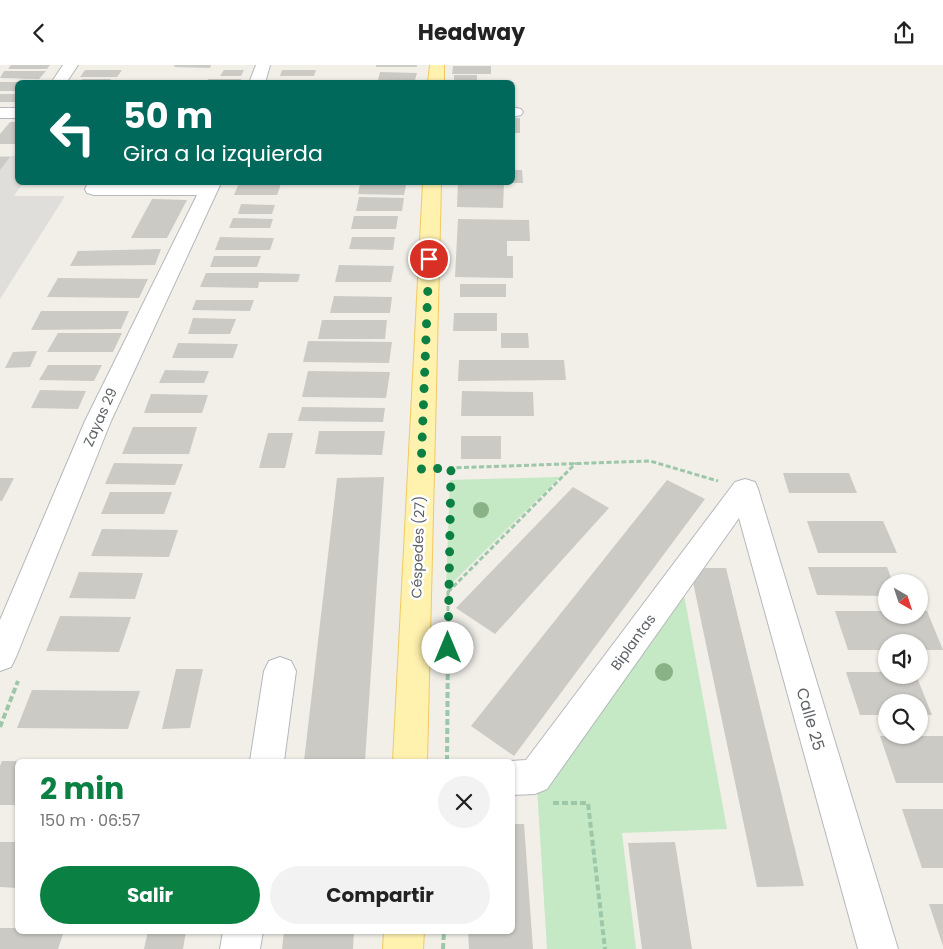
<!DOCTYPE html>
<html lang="es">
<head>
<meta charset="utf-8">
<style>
  body { margin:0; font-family:Poppins,sans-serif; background:#f2f2f2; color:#222; height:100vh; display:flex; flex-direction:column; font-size:19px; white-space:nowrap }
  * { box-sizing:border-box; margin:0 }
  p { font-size:16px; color:#767676 }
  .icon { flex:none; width:28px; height:28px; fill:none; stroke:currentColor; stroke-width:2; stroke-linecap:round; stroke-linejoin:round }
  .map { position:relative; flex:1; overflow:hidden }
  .panel { position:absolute; left:15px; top:694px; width:500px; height:175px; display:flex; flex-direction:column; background:#fff; border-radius:8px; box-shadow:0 1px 4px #0004 }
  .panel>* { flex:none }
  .guide { position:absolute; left:15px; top:15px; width:500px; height:105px; border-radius:8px; box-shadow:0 1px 4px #0004; background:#00695c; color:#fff; overflow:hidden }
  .needle { width:32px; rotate:141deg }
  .buttons { position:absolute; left:878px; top:509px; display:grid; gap:10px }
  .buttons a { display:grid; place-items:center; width:50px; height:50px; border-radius:50%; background:#fff; box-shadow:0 1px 4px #0004; font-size:25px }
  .pin { position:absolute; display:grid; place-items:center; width:42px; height:42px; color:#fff; margin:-21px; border:2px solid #fff; border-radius:50%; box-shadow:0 1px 5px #0007 }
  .me { position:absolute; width:55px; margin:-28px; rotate:0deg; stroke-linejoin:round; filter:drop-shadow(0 0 4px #0008) }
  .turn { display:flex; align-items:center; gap:18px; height:105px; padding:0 25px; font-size:22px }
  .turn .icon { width:65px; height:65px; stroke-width:2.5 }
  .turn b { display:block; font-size:35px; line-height:42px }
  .round { display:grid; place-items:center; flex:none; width:52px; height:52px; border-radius:26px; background:#f2f2f2 }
  .head { display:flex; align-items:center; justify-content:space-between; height:85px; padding:0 25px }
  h1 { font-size:30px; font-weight:700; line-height:38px; color:#0b8043 }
  .button { display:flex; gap:10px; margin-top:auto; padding:10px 25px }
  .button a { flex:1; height:58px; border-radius:30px; background:#0b8043; color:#fff; font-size:20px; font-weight:700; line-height:58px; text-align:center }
  .button a+a { background:#f2f2f2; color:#222 }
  header { display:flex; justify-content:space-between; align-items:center; height:65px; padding:0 25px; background:#fff; font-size:22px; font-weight:700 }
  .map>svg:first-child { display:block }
</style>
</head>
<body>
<header><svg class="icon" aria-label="back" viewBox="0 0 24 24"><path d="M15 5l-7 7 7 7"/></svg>Headway<svg class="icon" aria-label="share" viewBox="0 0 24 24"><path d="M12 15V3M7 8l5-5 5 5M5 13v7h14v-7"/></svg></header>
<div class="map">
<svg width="943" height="884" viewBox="0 0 943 884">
  <rect width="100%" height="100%" fill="#f1efe8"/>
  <path fill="#e0deda" d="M 0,91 L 17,91 L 18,118 L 23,118 L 14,131 L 65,131 L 0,234 Z"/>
  <g fill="#c5e8c5">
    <path d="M 560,412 L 446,524 L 450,415 Z"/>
    <path d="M 683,524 L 727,764 L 622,768 L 636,884 L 547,884 L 537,723 Z"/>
  </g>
  <g fill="#cccac5">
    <path d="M 11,0 L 50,0 L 47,4 L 8,4 Z"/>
    <path d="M 175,0 L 211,0 L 210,3 L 174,2 Z"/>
    <rect x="376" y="0" width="41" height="2"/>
    <path d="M 453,1 L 491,1 L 491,9 L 452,9 Z"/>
    <path d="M 85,5 L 122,5 L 117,12 L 80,12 Z"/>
    <path d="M 224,5 L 244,5 L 241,11 L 220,11 Z"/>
    <path d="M 282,5 L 316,5 L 314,11 L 280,11 Z"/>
    <path d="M 4,6 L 46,6 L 39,14 L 0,13 Z"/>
    <path d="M 380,7 L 417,8 L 415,15 L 378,15 Z"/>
    <rect x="454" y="10" width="23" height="6"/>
    <path d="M 82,14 L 111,14 L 109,18 L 79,18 Z"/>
    <path d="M 208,14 L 241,14 L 240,18 L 206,18 Z"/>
    <rect x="0" y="17" width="18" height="9"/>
    <rect x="0" y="29" width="18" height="8"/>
    <rect x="512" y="53" width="8" height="15"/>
    <path d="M 10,57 L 18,57 L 18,79 L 0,79 L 0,69 Z"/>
    <path d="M 0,92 L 10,92 L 0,105 Z"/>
    <path d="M 512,105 L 522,105 L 523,118 L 512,118 Z"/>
    <path d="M 239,118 L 281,119 L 277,130 L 234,130 Z"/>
    <path d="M 458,118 L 504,118 L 503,143 L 457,142 Z"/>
    <path d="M 360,119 L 406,120 L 404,130 L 358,129 Z"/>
    <path d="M 359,132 L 404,133 L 402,146 L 356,146 Z"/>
    <path d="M 152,134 L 187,135 L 167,173 L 131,173 Z"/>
    <path d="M 241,139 L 275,140 L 272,149 L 238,149 Z"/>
    <path d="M 354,151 L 398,151 L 396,164 L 351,164 Z"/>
    <path d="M 233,153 L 273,154 L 270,163 L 229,163 Z"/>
    <path d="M 458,154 L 529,155 L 530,176 L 507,176 L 507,191 L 513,191 L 513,213 L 455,212 Z"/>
    <path d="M 220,172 L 274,173 L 270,185 L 215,185 Z"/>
    <path d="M 352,172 L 395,172 L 393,185 L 349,184 Z"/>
    <path d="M 161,184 L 155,200 L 70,201 L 78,186 Z"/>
    <path d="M 214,191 L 261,191 L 257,202 L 210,202 Z"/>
    <path d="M 339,200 L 394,201 L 391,217 L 335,217 Z"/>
    <path d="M 206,208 L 262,208 L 300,209 L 298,217 L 259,217 L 258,223 L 200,222 Z"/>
    <path d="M 58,213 L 148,214 L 139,233 L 47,232 Z"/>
    <rect x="460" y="219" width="46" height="13"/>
    <path d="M 334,231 L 392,232 L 390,248 L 330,248 Z"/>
    <path d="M 196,235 L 254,235 L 250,246 L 192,245 Z"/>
    <path d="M 41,246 L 129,246 L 121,264 L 31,265 Z"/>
    <path d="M 454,248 L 497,248 L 497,266 L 453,266 Z"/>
    <path d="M 193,253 L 236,254 L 230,269 L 188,269 Z"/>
    <path d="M 322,255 L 387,255 L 385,274 L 318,274 Z"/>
    <path d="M 58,268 L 122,268 L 113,287 L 47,287 Z"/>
    <path d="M 501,268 L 528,268 L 529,283 L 501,283 Z"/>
    <path d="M 308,276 L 392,277 L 389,298 L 303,297 Z"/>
    <path d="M 178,278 L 238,279 L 233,293 L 172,293 Z"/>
    <path d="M 37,286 L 30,302 L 5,303 L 13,287 Z"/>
    <path d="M 459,295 L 564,295 L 566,315 L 458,316 Z"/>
    <path d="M 48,300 L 102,300 L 94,316 L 39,315 Z"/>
    <path d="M 165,305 L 209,306 L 204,318 L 159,318 Z"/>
    <path d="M 308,306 L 390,307 L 386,333 L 302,332 Z"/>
    <path d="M 40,325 L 86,326 L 78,344 L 31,343 Z"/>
    <path d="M 462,326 L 533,327 L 534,351 L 461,351 Z"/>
    <path d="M 151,329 L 208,330 L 202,348 L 144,348 Z"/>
    <path d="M 302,342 L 385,343 L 383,357 L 298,356 Z"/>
    <path d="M 133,362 L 197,362 L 189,389 L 122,389 Z"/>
    <path d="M 319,366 L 385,366 L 382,390 L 315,389 Z"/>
    <path d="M 268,368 L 293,368 L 285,403 L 259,403 Z"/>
    <rect x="461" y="371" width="40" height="23"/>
    <path d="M 114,398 L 183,399 L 175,420 L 105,419 Z"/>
    <path d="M 783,408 L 849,408 L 857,428 L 789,428 Z"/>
    <path d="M 384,412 L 365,696 L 304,696 L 337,413 Z"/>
    <path d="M 0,413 L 14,413 L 2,436 L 0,436 Z"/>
    <path d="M 667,415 L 705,434 L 514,691 L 471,661 Z"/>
    <path d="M 573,422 L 609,443 L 495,569 L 456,543 Z"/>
    <path d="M 110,427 L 172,427 L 164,449 L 101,449 Z"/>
    <path d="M 807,456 L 883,456 L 897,488 L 818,488 Z"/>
    <path d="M 102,464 L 178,465 L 169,492 L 91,491 Z"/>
    <path d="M 808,502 L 887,502 L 893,518 L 886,518 L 886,531 L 817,530 Z"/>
    <path d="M 690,503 L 726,503 L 804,821 L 757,822 Z"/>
    <path d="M 79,507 L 143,508 L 135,534 L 69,533 Z"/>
    <path d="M 835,546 L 886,546 L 886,550 L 919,550 L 919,546 L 927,546 L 943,585 L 919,585 L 919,578 L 886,578 L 886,585 L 848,585 Z"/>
    <path d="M 60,551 L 131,552 L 119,587 L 46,586 Z"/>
    <path d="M 176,604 L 203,604 L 190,663 L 162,664 Z"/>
    <path d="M 846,607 L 886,607 L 886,610 L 916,610 L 932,650 L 919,650 L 919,638 L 886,638 L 886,650 L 860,650 Z"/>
    <path d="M 32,625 L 140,626 L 128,664 L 17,663 Z"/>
    <path d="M 880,671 L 943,671 L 943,718 L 896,718 Z"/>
    <path d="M 2,696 L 18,696 L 18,740 L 0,740 L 0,701 Z"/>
    <path d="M 902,744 L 943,744 L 943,803 L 922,803 Z"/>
    <path d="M 512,759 L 524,759 L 533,884 L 469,884 L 468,866 L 512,866 Z"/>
    <path d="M 0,777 L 18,777 L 18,823 L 0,822 Z"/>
    <path d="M 675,777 L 692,884 L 642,884 L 628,778 Z"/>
    <path d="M 929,839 L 943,839 L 943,881 Z"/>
    <path d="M 0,863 L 18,863 L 18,866 L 64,866 L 58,884 L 0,884 Z"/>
    <path d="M 148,866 L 186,866 L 183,884 L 144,884 Z"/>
    <path d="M 284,866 L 354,866 L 353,884 L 282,884 Z"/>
  </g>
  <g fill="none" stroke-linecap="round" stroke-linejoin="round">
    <g stroke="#b5b8bc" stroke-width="2">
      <g id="minor">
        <path d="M 63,0 L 78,0 L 66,18 L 51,18 Z"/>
        <path d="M 256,0 L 270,0 L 265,18 L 249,18 Z"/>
        <path d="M 512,42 L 521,44 L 523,47 L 521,50 L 512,52 Z"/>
        <rect x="0" y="43" width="18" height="10"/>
        <path d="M 94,118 L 221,118 L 111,356 L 16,592 L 11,602 L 0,606 L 0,555 L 85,356 L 197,130 L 94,130 L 87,128 L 85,124 L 87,120 Z"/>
        <path d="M 745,414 L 755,417 L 758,424 L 898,884 L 858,884 L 739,453 L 547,724 L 535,729 L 512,730 L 512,696 L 511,696 L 526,695 L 735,417 Z"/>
        <path d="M 280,592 L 291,596 L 296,606 L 284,696 L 250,696 L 264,606 L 269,596 Z"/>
        <path d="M 223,866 L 263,866 L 260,884 L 220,884 Z"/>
      </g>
    </g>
    <g stroke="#f2c960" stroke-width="2">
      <g id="major">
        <path d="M 430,0 L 444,0 L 444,18 L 428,18 Z"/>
        <path d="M 423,118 L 441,118 L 427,696 L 393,696 Z"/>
        <path d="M 384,866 L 424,866 L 423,884 L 383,884 Z"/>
      </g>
    </g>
    <g stroke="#9cc7a9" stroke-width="3" stroke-dasharray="5 2.5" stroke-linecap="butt">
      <path d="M 449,403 L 650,396 L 718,416"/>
      <path d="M 448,527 L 576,398"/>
      <path d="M 448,576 L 448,526"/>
    </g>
    <g stroke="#9cc7a9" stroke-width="4" stroke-dasharray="6 3" stroke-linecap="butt">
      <path d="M 0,662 L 18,616"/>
      <path d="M 447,696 L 448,575"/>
      <path d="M 553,738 L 588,738 L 605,884"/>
      <path d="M 443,884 L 444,866"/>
    </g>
    <use href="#minor" fill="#fff" fill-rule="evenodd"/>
    <use href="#major" fill="#fff2af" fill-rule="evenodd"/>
  </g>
  <g fill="#89b387">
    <circle cx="481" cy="445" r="8"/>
    <circle cx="664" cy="607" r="9"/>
  </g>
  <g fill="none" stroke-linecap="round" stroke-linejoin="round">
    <path stroke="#0b8043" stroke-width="9" stroke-dasharray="0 16.2" d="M 429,194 L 421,404 L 451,403 L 448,583"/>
  </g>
  <g text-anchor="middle" stroke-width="5" stroke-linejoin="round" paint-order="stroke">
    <g font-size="14" fill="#5f6368" stroke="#fff">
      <text transform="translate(100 352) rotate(-66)" y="5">Zayas 29</text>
      <text transform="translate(418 482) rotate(-88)" y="5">Céspedes (27)</text>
      <text transform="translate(633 577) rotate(-54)" y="5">Biplantas</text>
    </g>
    <g font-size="16" fill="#5f6368" stroke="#fff">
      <text transform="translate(811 654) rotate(74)" y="6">Calle 25</text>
    </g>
  </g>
</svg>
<div class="buttons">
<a><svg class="needle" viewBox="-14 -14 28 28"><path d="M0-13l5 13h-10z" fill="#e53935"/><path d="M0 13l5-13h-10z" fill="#767676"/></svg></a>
<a><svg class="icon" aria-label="sound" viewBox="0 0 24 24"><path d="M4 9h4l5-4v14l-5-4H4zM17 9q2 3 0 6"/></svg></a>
<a><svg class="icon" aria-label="search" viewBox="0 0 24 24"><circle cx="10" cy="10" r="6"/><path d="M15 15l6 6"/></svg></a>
</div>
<div class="pin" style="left:429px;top:194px;background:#d93025"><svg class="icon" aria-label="arrive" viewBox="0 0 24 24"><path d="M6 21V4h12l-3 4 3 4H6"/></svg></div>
<svg class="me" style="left:448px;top:583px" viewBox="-20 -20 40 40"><circle r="19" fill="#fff"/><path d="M0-13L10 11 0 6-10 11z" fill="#0b8043"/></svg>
<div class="guide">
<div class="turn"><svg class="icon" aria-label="left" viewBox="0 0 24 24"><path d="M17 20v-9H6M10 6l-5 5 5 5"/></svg><div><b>50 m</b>Gira a la izquierda</div></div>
</div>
<section class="panel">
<div class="head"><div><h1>2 min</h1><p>150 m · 06:57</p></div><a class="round"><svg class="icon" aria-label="close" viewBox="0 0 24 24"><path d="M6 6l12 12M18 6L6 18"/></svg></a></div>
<div class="button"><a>Salir</a><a>Compartir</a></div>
</section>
</div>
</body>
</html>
